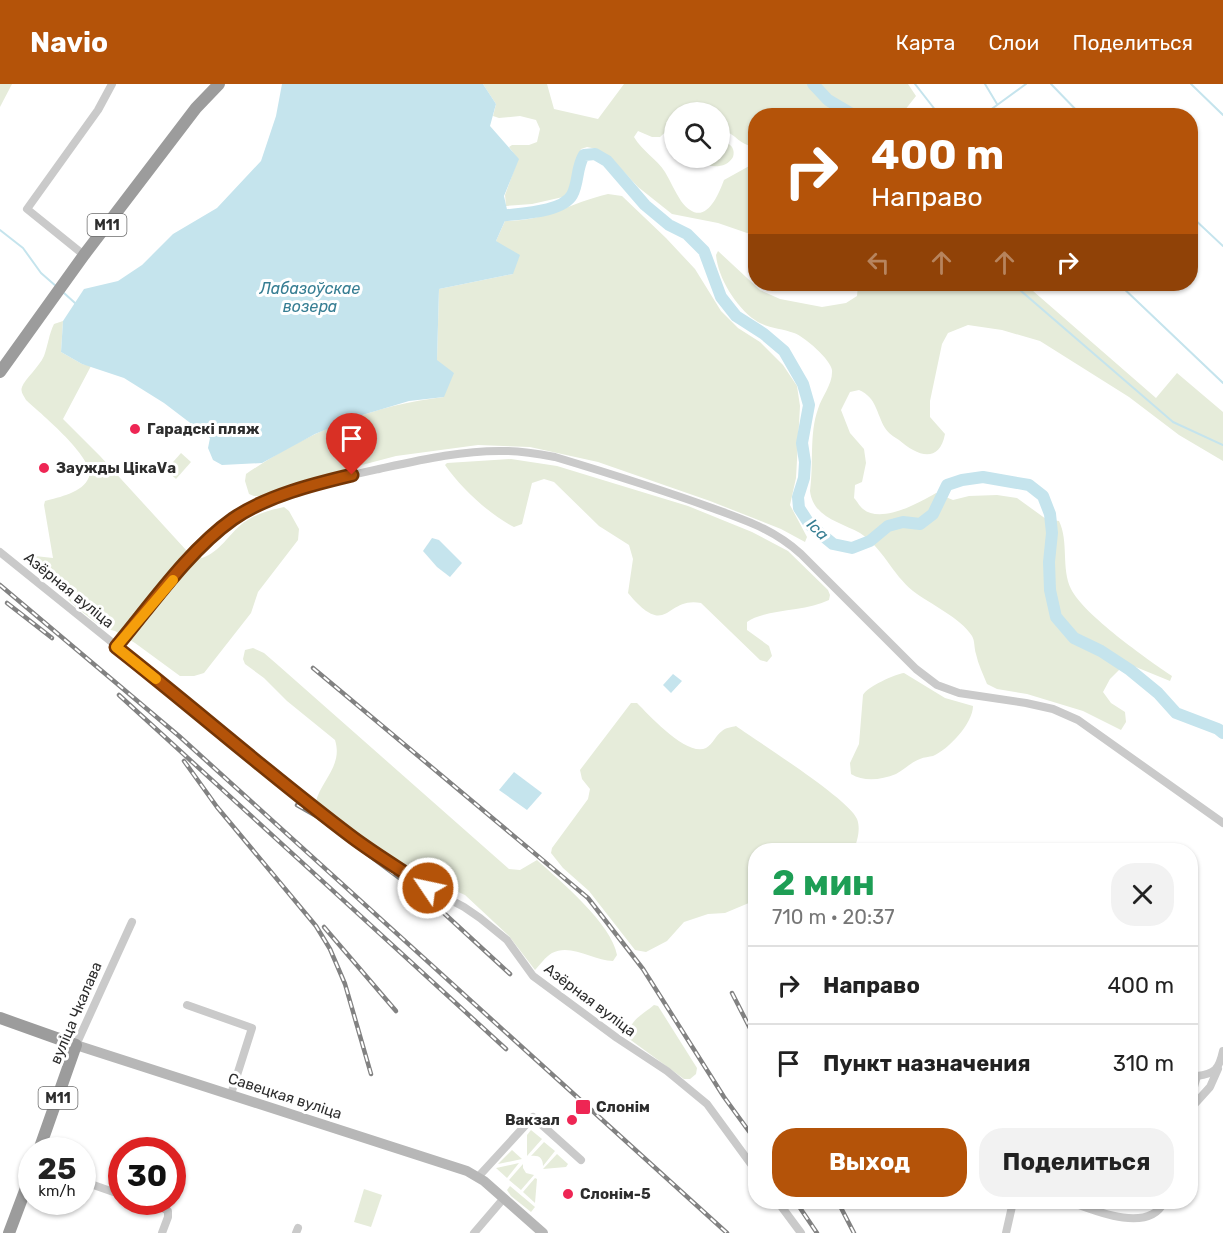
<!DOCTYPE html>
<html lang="ru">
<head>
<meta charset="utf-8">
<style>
  body { margin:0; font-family:Rubik,sans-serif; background:#f2f2f2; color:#222; height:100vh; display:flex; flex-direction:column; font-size:22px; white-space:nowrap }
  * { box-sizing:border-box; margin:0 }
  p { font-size:20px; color:#767676 }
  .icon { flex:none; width:33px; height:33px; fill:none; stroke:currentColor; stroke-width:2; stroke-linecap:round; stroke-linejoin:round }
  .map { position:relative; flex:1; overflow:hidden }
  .side { position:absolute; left:748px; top:759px; width:450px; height:366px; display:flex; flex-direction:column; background:#fff; border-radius:24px; box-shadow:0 2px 4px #0004 }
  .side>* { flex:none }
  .top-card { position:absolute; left:748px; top:24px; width:450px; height:183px; border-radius:24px; box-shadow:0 2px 4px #0004; background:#b45309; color:#fff; overflow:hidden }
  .fabs { position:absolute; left:664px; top:18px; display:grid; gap:12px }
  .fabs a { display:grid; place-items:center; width:66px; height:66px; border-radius:50%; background:#fff; box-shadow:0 2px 4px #0004; font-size:30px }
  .speed { position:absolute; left:18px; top:1053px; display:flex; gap:12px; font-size:30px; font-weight:700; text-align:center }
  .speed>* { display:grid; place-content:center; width:78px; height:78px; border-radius:50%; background:#fff; box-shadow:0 2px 4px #0004; line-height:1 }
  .speed small { font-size:15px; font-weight:400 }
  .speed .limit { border:9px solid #d22; background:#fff; color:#111 }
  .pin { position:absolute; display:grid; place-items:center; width:51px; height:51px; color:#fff; margin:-62px -26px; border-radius:50% 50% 50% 0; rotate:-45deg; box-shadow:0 0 6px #0007 }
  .pin .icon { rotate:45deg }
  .me { position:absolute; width:66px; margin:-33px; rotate:304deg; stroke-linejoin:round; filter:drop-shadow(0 0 4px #0008) }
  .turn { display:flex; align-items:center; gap:21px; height:126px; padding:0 24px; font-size:27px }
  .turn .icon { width:78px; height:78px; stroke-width:2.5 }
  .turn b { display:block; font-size:42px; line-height:51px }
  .lanes { display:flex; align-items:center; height:57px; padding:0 24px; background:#0003; justify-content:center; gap:30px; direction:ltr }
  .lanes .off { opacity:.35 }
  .round { display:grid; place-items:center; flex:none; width:63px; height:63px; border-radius:24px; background:#f2f2f2 }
  .head { display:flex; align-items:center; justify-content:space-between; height:102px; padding:0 24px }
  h1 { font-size:36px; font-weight:700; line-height:45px; color:#1e9e55 }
  .primary-button { display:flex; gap:12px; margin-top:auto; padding:12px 24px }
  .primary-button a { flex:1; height:69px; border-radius:24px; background:#b45309; color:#fff; font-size:24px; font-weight:700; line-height:69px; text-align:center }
  .primary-button a+a { background:#f2f2f2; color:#222 }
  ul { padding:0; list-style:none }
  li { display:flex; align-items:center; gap:18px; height:78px; padding:0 24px; border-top:2px solid #e0e0e0 }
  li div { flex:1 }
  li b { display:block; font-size:22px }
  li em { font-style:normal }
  header { display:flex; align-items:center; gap:36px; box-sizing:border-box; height:84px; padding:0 30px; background:#b45309; color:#fff }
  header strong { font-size:28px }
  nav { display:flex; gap:33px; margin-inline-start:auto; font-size:21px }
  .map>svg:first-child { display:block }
</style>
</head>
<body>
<header>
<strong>Navio</strong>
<nav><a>Карта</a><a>Слои</a><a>Поделиться</a></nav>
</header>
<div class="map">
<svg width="1223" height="1149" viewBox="0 0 1223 1149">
  <rect width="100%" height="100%" fill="#fff"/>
  <g fill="#e6ecda">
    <path d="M 0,0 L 12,0 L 0,23 Z"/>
    <path d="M 483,0 L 547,0 L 554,25 L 598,35 L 624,0 L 908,0 L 916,12 L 901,31 L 756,32 L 756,63 C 737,61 736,48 720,46 L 720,28 L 675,28 L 675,45 L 671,43 L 660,53 L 652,53 L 638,47 L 634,53 C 642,67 657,75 665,88 C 671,98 675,108 681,117 C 703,146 717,115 724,96 L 751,81 L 756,75 L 756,148 L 747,149 L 718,139 L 672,130 L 638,103 L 610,73 L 597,65 L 587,63 L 581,65 L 575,79 L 571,104 L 563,113 L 532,120 L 506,122 L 505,111 L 518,75 L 509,63 L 512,61 L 529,61 L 537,58 L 540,45 L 536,36 L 520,32 L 499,34 L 493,32 L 496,20 Z"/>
    <path d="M 721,54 C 724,57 730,60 732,63 C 734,66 734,70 733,73 C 724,89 700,81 688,74 L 720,74 Z"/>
    <path d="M 608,110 L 622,112 L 666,154 L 695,185 L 721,227 L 738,244 L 760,258 L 783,281 L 797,302 L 800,322 L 796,394 L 790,421 L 807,453 L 805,458 L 781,445 L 710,417 L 598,378 L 530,363 L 478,361 L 396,372 L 301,397 L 264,412 L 254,412 L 249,410 L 245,397 L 246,390 C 306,349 372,321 444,313 L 437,276 L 439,205 L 513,190 L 496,157 L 505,137 C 547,137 569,119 608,110 Z"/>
    <path d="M 718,167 L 760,206 L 780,215 L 822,223 L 846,219 L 857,212 L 858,201 L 856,200 L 1025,200 L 1156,314 L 1177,289 L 1223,328 L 1223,377 L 1179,351 L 1129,313 L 1040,257 L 1002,246 L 968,241 L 948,249 L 942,260 L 930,317 L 930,333 L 945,350 C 939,381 916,371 899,356 C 894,353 888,349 885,344 C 876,329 877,314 859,306 L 850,308 L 841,326 L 850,349 L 864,365 L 866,379 L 862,398 L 855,401 L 854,414 C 857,417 860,423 863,425 C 881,440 919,419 936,409 L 953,416 L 969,412 L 997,411 L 1017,414 L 1046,435 L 1059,437 C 1069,458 1061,484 1071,505 C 1084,531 1147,575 1172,592 L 1170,597 L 1126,579 L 1110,595 L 1103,608 L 1111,619 L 1125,628 L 1126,638 L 1121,646 L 1083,627 L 1027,610 L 997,605 L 987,600 C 983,590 978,580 976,570 C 974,564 975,557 972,552 C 961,534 930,520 913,507 C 892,490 883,464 860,449 C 840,438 813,433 810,407 C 814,380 809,350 818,325 C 822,312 833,300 832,286 C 831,276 804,252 794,249 C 781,244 766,244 755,236 C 736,223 718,194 716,171 Z"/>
    <path d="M 63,237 L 61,268 L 82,280 L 91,282 L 63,335 L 100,372 L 186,466 L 202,474 C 220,468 229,450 243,439 C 255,430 270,426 284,423 L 289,427 L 299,445 L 298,456 L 258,508 L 251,529 L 204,589 L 194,592 L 180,592 L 135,559 L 115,547 L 103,544 L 77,524 L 32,479 L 35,472 L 53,474 L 44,421 L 45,417 C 59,413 83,409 89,393 C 95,374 40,329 26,316 C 24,312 20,308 22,303 C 25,295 39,283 44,272 C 48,261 49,250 54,240 Z"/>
    <path d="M 181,369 L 191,378 L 176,395 L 166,386 Z"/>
    <path d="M 511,375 L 557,382 L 688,422 L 752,448 L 788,467 L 828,506 L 830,511 L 829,516 C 805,528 764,525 747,538 L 747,546 L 769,562 L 772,572 L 767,578 L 760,576 L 701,519 C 665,512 668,557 628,509 L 633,475 L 629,461 L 599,442 L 554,398 L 544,395 L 532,399 L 522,440 L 514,443 C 490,431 461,404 445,381 L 447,379 Z"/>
    <path d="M 253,564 L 264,569 L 279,582 L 509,785 L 520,786 L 537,776 C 560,797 612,840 617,871 L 613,877 C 594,877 571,859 552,869 C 545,873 540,881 535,886 L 509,852 L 465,811 L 424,793 L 360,753 L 316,717 C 322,696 343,681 335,656 L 287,617 L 264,594 L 245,580 L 243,575 L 245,566 Z"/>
    <path d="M 904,589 L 945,614 L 973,622 C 973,639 949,665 933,672 C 929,673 924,673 920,675 C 911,678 904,686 896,690 C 881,696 864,698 851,690 L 850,679 L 859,660 L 863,611 C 867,603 895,590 904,589 Z"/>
    <path d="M 631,619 L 637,619 C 650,632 687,673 706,664 C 713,660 716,651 722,647 C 725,644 732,643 736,642 C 758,658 849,715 857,735 C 861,745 857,757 854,766 L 756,766 L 756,816 L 725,829 L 708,830 L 684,838 L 667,857 L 646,868 L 635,866 L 589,807 L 563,784 L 551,769 L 552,764 L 588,715 L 590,705 L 582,695 L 580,686 Z"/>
    <path d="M 654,921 L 658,922 L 697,984 L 696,990 L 690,995 L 684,995 L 628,954 C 628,937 642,931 654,921 Z"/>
    <path d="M 531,1046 L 542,1055 L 527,1072 L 527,1051 Z"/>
    <path d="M 544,1058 L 555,1067 L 543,1082 C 543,1074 539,1071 531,1072 Z"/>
    <path d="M 512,1066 L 522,1075 L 498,1080 Z"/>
    <path d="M 557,1070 L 568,1080 L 566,1083 L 543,1085 Z"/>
    <path d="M 519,1079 L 507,1094 L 496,1084 Z"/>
    <path d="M 523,1080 L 523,1084 L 526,1089 L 534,1091 L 521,1106 L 509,1096 Z"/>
    <path d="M 535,1094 L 537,1095 L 535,1119 L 523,1108 Z"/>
    <path d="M 510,1102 L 535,1123 L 531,1128 L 511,1112 L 507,1106 Z"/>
    <path d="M 364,1105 L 382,1111 L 371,1143 L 354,1138 Z"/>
  </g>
  <g fill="#c5e4ed">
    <path d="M 282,0 L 483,0 L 496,20 L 490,42 L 519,75 L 504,112 L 508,130 L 496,157 L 520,171 L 513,190 L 439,205 L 437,276 L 454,289 L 444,313 L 409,317 L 359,332 L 315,350 L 262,379 L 222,381 L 213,376 L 208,364 L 210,354 L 164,319 L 124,294 L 82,280 L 61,268 L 63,237 L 84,205 L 118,197 L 142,181 L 173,150 L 217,124 L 261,77 L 276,32 Z"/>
    <path d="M 432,454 L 439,456 L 462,479 L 450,493 L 437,483 L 423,467 Z"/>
    <path d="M 673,590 L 682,597 L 671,609 L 663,601 Z"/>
    <path d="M 514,688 L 542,709 L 527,726 L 499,706 Z"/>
  </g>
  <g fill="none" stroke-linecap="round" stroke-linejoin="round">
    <g stroke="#c5e4ed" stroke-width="2">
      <path d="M 915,0 L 940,32"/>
      <path d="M 985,0 L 997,20"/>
      <path d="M 1051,0 L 1082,32"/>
      <path d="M 1191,0 L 1223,31"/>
      <path d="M 982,32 L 1026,0"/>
      <path d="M 1191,132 L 1223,162"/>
      <path d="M 0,146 L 23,164 L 41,189 L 57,203"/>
      <path d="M 1013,200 L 1173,338 L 1223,361"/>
      <path d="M 1119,200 L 1223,299"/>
      <path d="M 64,209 L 75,219"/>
    </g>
    <g stroke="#c5e4ed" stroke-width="12">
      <path d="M 813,0 L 828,16 L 855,32"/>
      <path d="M 493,133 C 514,129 561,130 572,111 C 579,98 576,84 584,71 L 595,70 L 607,77 L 645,121 L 669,141 L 687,150 L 704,167 L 721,213 L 736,232 L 764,250 L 784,267 L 803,300 L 809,321 L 802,359 L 805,378 L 804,394 L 798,413 L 799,424 L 810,441 L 833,460 L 852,464 L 870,457 L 888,442 L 903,438 L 920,440 L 933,430 L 947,401 L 962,396 L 983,393 L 1029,401 L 1043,412 L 1050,430 L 1052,449 L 1049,478 L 1050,506 L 1056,533 L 1074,554 L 1101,567 L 1130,586 L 1158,609 L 1176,629 L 1218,645 L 1223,649"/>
    </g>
    <g stroke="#cacaca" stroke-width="8">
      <path d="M 84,171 L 27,125 L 98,26 L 112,0"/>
      <path d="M 0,468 L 191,622 L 225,652 L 353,754 L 428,804 L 464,823 L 480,834 L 507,856 L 533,892 L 617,954 L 667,987 L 707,1020 L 756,1087"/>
      <path d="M 116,563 C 151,521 189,467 233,435 C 272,408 333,395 379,385 C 420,376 463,366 505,367 C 522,367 539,370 555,373 C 608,389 660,405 712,424 C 747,437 773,445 801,470 L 916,585 L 937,601 L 959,609 L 1026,619 L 1053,625 L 1078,636 L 1223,739"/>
      <path d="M 187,921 L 252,944 L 231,1010"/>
      <path d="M 76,961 L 132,838"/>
      <path d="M 1191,990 L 1197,992 L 1191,1014"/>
      <path d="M 1197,992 C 1215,990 1219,985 1223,967"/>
      <path d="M 1191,1024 L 1210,1003 L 1218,985"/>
      <path d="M 478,1093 L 533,1033 L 581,1076"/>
      <path d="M 82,1097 L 122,1111"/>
      <path d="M 144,1118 L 160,1122 L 168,1127 L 168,1133 L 162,1149"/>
      <path d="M 778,1118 L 801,1149"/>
      <path d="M 1071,1118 C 1097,1128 1149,1149 1164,1118"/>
      <path d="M 296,1149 L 298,1144"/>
      <path d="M 474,1149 L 504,1114"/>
      <path d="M 1006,1149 L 1013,1118"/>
    </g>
    <path stroke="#b7b7b7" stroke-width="10" d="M 76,961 L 467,1087 L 484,1097 L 543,1149"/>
    <g stroke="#9c9c9c" stroke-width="12">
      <path d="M 0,288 L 84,171 L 196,24 L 219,0"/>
      <path d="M 0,934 L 76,961 L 39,1066"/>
      <path d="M 9,1149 L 32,1088"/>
    </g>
    <g stroke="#828282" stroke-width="4.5">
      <g id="rail">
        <path d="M 0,501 L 179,652 L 727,1149"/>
        <path d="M 7,519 L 52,554"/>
        <path d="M 313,584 L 588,814 L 643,885 L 724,1013 L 756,1057"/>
        <path d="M 119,611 L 506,965"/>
        <path d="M 184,677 L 217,723 L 316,842 L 330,865 L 345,900 L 371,990"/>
        <path d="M 297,721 L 318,733 L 434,820 L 510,890"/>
        <path d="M 324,843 L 396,927"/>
        <path d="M 732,909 L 756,956"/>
        <path d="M 796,1118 L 817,1149"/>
        <path d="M 838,1118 L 854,1149"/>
      </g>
    </g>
    <use href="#rail" stroke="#fff" stroke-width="2" stroke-dasharray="7" stroke-linecap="butt"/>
  </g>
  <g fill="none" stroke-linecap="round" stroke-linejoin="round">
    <g stroke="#753606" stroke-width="15">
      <path id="route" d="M 352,391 C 314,400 266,412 233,435 C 189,466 151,521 116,563 C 195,625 271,692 352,753 C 376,771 403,787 428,804"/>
    </g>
    <use href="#route" stroke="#b45309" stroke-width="10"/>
    <path stroke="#f59e0b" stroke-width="10" d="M 156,595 L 116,563 L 173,496"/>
  </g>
  <g fill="#ee2654" stroke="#fff" stroke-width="2">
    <circle cx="135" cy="345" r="6"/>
    <circle cx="44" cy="384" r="6"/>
    <rect x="575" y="1015" width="16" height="16" rx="3"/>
    <circle cx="572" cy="1036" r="6"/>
    <circle cx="568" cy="1110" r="6"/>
  </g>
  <g text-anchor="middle" stroke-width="6" stroke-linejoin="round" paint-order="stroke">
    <g fill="#fff" stroke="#6c6c6c" stroke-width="1.5">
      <rect x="87.5" y="130" width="39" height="22" rx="4.5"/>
      <rect x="38.5" y="1003" width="39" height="22" rx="4.5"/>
    </g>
    <g font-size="14" font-weight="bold" fill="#2d2d2d">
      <text x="107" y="146">М11</text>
      <text x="58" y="1019">М11</text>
    </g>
    <g font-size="15" font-weight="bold" fill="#2d2d2d" stroke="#fff" text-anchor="start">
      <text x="147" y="350">Гарадскі пляж</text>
      <text x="56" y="389">Заужды ЦікаVа</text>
      <text x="596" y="1028">Слонім</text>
      <text x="560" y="1041" text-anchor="end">Вакзал</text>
      <text x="580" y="1115">Слонім-5</text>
    </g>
    <g font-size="15" fill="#2d2d2d" stroke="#fff">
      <text transform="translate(69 506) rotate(39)" y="5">Азёрная вуліца</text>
      <text transform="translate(590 916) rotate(37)" y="5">Азёрная вуліца</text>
      <text transform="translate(76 929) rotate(-67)" y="5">вуліца Чкалава</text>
      <text transform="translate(285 1012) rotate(18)" y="5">Савецкая вуліца</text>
    </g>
    <g font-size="16" font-style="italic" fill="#377e93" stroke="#fff">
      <text x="310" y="210">Лабазоўскае<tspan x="310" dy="18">возера</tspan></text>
      <text transform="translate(818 445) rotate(44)" y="6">Іса</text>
    </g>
  </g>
</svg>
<div class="fabs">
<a><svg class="icon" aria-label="search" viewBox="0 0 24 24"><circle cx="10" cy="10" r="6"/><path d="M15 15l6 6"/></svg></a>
</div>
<div class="speed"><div>25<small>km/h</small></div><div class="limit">30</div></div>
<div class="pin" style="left:352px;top:391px;background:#d93025"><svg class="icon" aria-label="arrive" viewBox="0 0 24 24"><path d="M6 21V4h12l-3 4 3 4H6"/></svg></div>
<svg class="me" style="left:428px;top:804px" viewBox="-20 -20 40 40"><circle r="17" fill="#b45309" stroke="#fff" stroke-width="3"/><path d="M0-11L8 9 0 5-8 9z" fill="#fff"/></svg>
<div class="top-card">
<div class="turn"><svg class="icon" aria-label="right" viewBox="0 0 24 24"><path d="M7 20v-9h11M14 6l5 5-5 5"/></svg><div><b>400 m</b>Направо</div></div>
<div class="lanes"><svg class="icon off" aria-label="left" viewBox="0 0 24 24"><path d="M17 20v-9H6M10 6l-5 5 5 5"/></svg><svg class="icon off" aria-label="ahead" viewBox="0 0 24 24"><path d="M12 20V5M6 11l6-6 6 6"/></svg><svg class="icon off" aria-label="ahead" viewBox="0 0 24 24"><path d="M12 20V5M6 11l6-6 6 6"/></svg><svg class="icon" aria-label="right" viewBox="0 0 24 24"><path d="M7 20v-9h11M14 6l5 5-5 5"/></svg></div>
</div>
<section class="side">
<div class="head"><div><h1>2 мин</h1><p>710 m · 20:37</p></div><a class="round"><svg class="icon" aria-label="close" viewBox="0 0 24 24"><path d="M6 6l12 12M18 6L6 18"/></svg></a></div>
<ul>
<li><svg class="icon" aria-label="right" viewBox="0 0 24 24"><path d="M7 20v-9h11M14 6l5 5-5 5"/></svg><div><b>Направо</b></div><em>400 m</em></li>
<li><svg class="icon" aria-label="arrive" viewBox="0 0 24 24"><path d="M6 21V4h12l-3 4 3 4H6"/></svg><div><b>Пункт назначения</b></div><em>310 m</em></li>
</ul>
<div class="primary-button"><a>Выход</a><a>Поделиться</a></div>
</section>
</div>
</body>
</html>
